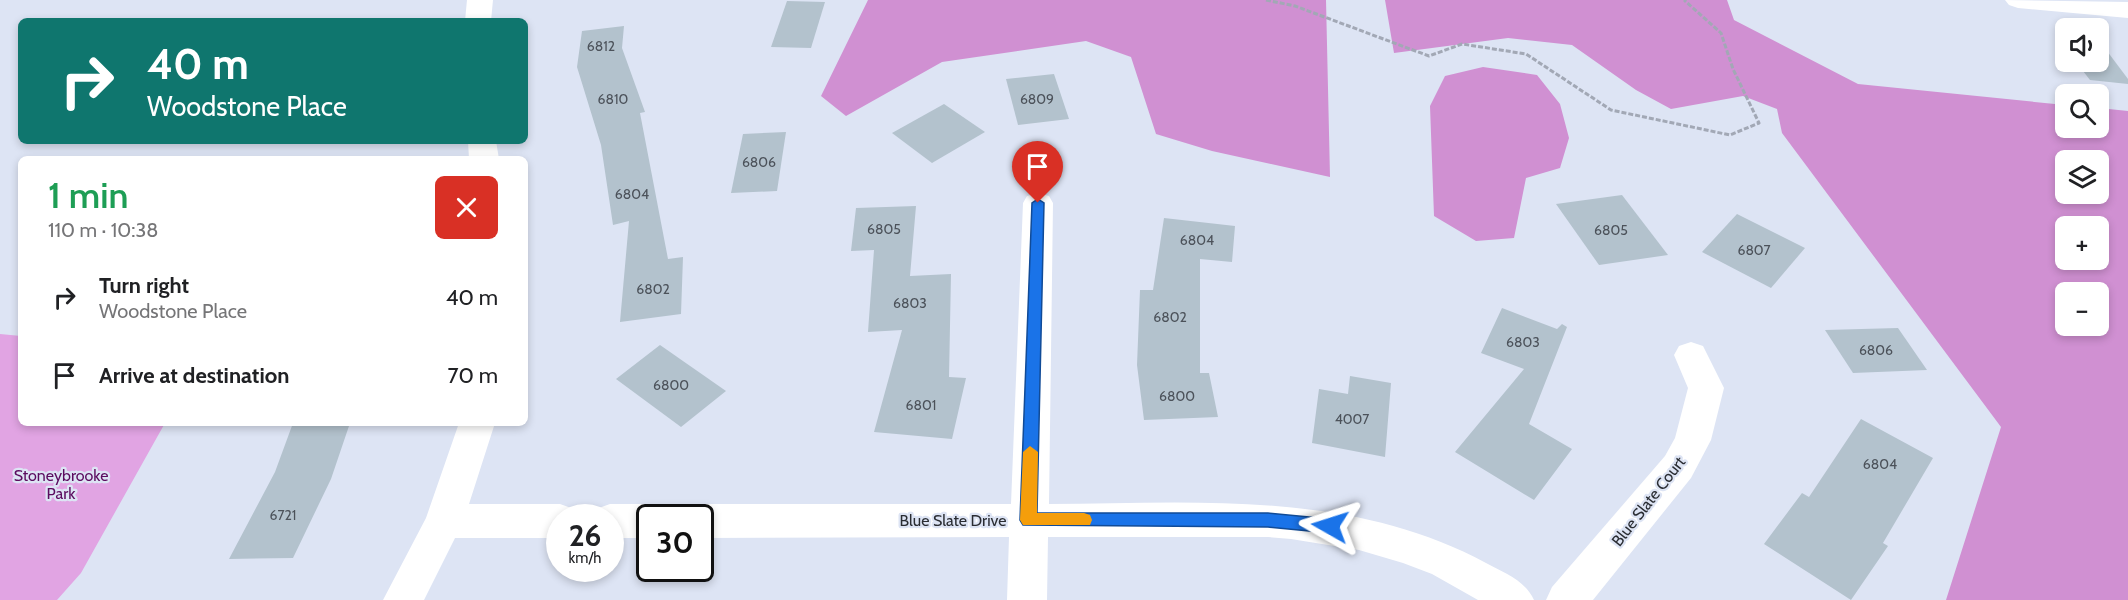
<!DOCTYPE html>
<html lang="en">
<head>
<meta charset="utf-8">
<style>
  body { margin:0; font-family:Cabin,sans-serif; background:#f6f6f6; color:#202124; height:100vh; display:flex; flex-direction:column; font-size:22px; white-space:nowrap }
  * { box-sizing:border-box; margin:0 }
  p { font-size:20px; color:#757577 }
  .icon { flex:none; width:33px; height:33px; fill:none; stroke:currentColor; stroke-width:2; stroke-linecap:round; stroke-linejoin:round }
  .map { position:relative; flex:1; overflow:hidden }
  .panel { position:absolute; left:18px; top:156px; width:510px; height:270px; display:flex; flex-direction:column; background:#fff; border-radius:9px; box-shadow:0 3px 9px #0003 }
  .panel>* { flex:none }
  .top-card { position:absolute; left:18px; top:18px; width:510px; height:126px; border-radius:9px; box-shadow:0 3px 9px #0003; background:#0f766e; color:#fff; overflow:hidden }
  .fabs { position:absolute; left:2055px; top:18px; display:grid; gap:12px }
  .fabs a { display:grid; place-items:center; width:54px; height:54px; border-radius:9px; background:#fff; box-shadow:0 3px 9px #0003; font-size:30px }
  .speed { position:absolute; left:546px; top:504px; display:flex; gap:12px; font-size:30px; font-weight:700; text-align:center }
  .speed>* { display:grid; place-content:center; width:78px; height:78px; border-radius:50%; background:#fff; box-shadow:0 3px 9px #0003; line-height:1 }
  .speed small { font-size:15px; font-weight:400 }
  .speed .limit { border:3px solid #111; border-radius:9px; background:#fff; color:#111 }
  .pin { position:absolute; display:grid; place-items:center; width:51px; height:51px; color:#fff; margin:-62px -26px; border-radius:50% 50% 50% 0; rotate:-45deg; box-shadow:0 0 6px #0007 }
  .pin .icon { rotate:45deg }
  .me { position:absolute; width:66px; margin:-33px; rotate:276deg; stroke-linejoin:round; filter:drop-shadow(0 0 4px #0008) }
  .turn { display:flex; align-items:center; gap:21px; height:126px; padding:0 30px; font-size:27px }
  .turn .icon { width:78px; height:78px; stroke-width:2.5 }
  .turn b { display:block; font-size:42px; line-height:51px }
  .round { display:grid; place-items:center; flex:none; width:63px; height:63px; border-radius:9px; background:#f6f6f6 }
  .summary { display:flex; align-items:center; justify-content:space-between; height:102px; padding:0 30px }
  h1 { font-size:36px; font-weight:600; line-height:45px; color:#1e9e55 }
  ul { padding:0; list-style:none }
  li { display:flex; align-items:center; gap:18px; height:78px; padding:0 30px }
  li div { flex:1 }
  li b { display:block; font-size:22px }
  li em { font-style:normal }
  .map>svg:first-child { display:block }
</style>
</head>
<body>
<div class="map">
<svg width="2128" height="600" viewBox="0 0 2128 600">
  <rect width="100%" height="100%" fill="#dde4f4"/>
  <path fill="#e1a4e3" d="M 0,334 L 21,336 L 21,423 L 165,423 L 81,573 L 57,600 L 0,600 Z"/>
  <g fill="#d090d2" fill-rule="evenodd">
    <path d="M 868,0 L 1326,0 L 1330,177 L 1212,151 L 1156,134 L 1131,57 L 1086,41 L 942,62 L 846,116 L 821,96 Z"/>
    <path d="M 1385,0 L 1727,0 L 1734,20 L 1858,84 L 2065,105 L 2066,128 L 2098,128 L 2099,108 L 2128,111 L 2128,600 L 1946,600 L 2001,427 L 1782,133 L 1777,109 L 1743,96 L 1671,109 L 1636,90 L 1572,45 L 1508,38 L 1394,53 ZM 2066,160 L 2098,160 L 2098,194 L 2066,194 ZM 2066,226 L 2098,226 L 2098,260 L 2066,260 ZM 2066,292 L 2098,292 L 2098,326 L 2066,326 Z"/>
    <path d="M 1483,67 L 1537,75 L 1560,104 L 1569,138 L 1560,168 L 1526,178 L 1514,238 L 1476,241 L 1434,216 L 1430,106 L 1445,76 Z"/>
  </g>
  <g fill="#b3c2cd">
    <path d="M 787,1 L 825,2 L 811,48 L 771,47 Z"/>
    <path d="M 624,26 L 622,48 L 645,112 L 640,113 L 668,259 L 683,257 L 681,314 L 620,322 L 629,221 L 613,225 L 601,145 L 577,67 L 582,31 Z"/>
    <path d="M 2098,47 L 2104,47 L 2128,79 L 2128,84 L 2090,80 L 2076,62 L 2098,62 Z"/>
    <path d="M 1054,74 L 1069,119 L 1018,125 L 1006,79 Z"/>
    <path d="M 944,104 L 985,132 L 932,163 L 892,133 Z"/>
    <path d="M 786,132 L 777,191 L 731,193 L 743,134 Z"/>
    <path d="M 1622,195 L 1668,255 L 1599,265 L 1556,204 Z"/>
    <path d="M 916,206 L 910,276 L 951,274 L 949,377 L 966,378 L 952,439 L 874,432 L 902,330 L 868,332 L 874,250 L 851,251 L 856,208 Z"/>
    <path d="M 1737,214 L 1805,248 L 1771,288 L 1702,252 Z"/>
    <path d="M 1164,218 L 1235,226 L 1232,262 L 1200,259 L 1200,373 L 1209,373 L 1218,417 L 1144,420 L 1137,365 L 1140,290 L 1153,290 Z"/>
    <path d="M 1502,308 L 1557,329 L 1562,324 L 1567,327 L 1529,424 L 1572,449 L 1534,500 L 1455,452 L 1524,369 L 1481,353 Z"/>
    <path d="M 1898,328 L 1927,370 L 1853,373 L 1825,330 Z"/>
    <path d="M 660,345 L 726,391 L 681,427 L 616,379 Z"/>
    <path d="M 1350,376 L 1391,383 L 1385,457 L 1312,443 L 1319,389 L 1348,394 Z"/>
    <path d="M 1861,419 L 1933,458 L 1883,543 L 1888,546 L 1851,600 L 1764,544 L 1802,493 L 1809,497 Z"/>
    <path d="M 293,423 L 350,423 L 331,479 L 293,558 L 229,559 L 275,472 Z"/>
  </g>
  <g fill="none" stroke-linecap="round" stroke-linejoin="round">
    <path stroke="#a2a8b5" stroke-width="3" stroke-dasharray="5 2" stroke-linecap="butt" d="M 1266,0 L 1295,6 L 1429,56 L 1462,44 L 1526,54 L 1611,110 L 1730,135 L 1759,123 L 1733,69 L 1721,33 L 1684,0"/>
    <g fill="#fff" fill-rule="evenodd">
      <path d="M 467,0 L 493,0 L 491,21 L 465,21 Z"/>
      <path d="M 2005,0 L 2128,2 L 2128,18 L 2018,8 L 2009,5 Z"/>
      <path d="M 468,141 L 496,141 L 499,159 L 469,159 Z"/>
      <path d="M 1038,193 L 1049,196 L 1053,203 L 1049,504 C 1197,503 1351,490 1486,563 C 1504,573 1525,580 1534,600 L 1478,600 L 1432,574 L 1403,563 L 1359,550 L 1291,539 L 1268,537 L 1048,537 L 1047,600 L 1007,600 L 1009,537 L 700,538 L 700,518 L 682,518 L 686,509 L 700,504 L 1011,504 L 1023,203 L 1027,196 Z"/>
      <path d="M 1691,342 L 1703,346 L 1724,388 L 1711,440 L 1691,478 L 1593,600 L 1546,600 L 1552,587 L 1665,456 L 1675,438 L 1688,388 L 1674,355 L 1679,346 Z"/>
      <path d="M 459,423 L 495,423 L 469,504 L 560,504 L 574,509 L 578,518 L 560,518 L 560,538 L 455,538 L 424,600 L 383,600 L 426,518 Z"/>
      <path d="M 610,504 L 650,504 L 664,509 L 668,518 L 650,518 L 650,538 L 610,538 L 610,518 L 592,518 L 596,509 Z"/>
    </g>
  </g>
  <path fill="#1a73e8" stroke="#114b97" stroke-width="1.5" d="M 1038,199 L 1044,203 L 1037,513 L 1268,513 L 1330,519 L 1335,521 L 1338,526 L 1335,531 L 1330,533 L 1268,527 L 1023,525 L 1020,520 L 1032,203 Z"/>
  <path fill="#f59e0b" d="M 1030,446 L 1038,452 L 1037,513 L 1084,513 L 1090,515 L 1092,520 L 1090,525 L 1023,525 L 1020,520 L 1023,452 Z"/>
  <g text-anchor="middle" stroke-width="4.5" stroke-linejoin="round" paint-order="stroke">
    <g font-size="14" fill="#4c525a">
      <text x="601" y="51">6812</text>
      <text x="613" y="104">6810</text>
      <text x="1037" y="104">6809</text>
      <text x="759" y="167">6806</text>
      <text x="632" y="199">6804</text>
      <text x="884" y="234">6805</text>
      <text x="1611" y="235">6805</text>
      <text x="1197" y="245">6804</text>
      <text x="1754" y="255">6807</text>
      <text x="653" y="294">6802</text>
      <text x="910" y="308">6803</text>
      <text x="1170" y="322">6802</text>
      <text x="1523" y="347">6803</text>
      <text x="1876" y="355">6806</text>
      <text x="671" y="390">6800</text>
      <text x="1177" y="401">6800</text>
      <text x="921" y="410">6801</text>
      <text x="1352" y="424">4007</text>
      <text x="1880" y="469">6804</text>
      <text x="283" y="520">6721</text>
    </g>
    <g font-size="16" fill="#5b0b5f" stroke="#dde4f4">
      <text x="61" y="481">Stoneybrooke<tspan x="61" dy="18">Park</tspan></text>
    </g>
    <g font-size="16" fill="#2a2d33" stroke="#dde4f4">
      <text transform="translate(1648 501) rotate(-52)" y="6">Blue Slate Court</text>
      <text x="953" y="526">Blue Slate Drive</text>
    </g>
  </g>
</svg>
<div class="fabs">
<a><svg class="icon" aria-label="sound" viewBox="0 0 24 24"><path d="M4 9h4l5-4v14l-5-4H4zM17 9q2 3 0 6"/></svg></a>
<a><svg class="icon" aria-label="search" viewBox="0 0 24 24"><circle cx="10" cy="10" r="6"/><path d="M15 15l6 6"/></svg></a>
<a><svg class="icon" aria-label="layers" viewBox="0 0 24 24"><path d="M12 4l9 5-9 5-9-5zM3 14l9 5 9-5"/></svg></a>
<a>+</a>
<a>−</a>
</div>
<div class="speed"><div>26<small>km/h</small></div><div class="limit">30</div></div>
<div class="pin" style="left:1038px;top:203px;background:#d93025"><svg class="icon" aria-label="arrive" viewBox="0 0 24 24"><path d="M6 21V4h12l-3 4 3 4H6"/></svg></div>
<svg class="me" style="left:1330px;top:526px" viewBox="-20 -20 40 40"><path d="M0-17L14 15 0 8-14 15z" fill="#1a73e8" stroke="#fff" stroke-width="4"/></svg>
<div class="top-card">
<div class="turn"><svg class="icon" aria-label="right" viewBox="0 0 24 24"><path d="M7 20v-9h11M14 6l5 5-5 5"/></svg><div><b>40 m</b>Woodstone Place</div></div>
</div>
<section class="panel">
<div class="summary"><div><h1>1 min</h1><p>110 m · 10:38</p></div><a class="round" style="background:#d93025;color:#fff"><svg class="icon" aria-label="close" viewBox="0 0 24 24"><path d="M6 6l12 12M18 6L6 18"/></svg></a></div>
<ul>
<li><svg class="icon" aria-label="right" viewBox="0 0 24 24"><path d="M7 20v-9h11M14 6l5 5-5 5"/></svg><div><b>Turn right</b><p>Woodstone Place</p></div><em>40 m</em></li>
<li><svg class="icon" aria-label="arrive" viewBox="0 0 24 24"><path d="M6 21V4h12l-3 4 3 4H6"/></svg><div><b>Arrive at destination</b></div><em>70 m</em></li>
</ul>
</section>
</div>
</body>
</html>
